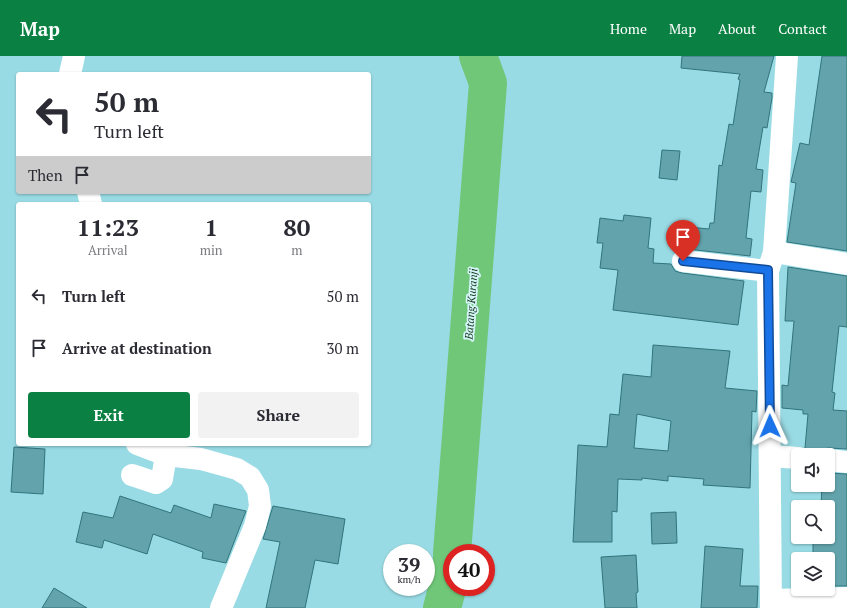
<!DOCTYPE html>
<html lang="en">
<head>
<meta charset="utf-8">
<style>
  body { margin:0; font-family:"PT Serif",serif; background:#f2f2f3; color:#2b2b33; height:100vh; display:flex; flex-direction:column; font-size:15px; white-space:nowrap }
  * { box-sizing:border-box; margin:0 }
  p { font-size:13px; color:#7c7c81 }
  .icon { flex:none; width:22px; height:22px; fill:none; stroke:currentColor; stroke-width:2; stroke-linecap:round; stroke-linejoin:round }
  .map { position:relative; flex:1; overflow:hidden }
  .details { position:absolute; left:16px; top:146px; width:355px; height:244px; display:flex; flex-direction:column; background:#fff; border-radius:4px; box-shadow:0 1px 3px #0004 }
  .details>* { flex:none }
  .top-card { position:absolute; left:16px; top:16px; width:355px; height:122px; border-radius:4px; box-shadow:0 1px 3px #0004; background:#fff; color:#2b2b33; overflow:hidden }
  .fabs { position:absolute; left:791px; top:392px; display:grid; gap:8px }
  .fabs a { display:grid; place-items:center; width:44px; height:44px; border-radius:4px; background:#fff; box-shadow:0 1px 3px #0004; font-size:20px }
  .speed { position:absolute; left:383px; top:488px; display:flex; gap:8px; font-size:20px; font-weight:700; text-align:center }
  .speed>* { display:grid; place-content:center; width:52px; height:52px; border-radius:50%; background:#fff; box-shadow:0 1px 3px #0004; line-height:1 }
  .speed small { font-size:10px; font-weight:400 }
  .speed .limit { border:6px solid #d22; background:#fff; color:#111 }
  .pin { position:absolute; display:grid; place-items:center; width:34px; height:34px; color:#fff; margin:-41px -17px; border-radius:50% 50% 50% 0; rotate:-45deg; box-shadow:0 0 4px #0007 }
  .pin .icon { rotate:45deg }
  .me { position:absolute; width:44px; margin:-22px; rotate:359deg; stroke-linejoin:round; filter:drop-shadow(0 0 3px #0008) }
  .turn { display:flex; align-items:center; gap:14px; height:84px; padding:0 12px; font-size:18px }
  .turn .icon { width:52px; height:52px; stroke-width:2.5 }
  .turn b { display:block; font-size:28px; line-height:34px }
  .then { display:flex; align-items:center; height:38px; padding:0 12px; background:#0003; gap:8px; font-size:15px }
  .eta { display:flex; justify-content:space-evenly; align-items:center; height:68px; text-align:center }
  .eta b { font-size:24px; font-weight:800; line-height:28px }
  .primary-button { display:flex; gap:8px; margin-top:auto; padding:8px 12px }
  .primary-button a { flex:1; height:46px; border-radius:4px; background:#0b8043; color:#fff; font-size:16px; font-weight:800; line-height:46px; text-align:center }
  .primary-button a+a { background:#f2f2f3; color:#2b2b33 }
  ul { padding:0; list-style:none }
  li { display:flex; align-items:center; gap:12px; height:52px; padding:0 12px }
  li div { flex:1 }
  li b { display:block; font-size:15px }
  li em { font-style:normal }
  header { display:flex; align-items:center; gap:24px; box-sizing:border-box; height:56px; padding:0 20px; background:#0b8043; color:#fff }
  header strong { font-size:19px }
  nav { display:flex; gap:22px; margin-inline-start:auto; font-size:14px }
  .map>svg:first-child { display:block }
</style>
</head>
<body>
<header>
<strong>Map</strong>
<nav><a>Home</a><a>Map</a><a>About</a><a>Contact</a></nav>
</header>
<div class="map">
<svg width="847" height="552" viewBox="0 0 847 552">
  <rect width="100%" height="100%" fill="#99dbe4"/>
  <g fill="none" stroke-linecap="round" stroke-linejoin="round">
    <g stroke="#70c778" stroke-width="38">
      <path d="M 452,497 L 488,27 L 478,0"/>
      <path d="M 442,552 L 451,518 L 452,503"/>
    </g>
  </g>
  <g fill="#62a3ac" stroke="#32747c" fill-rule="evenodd">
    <path d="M 682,0 L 774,0 L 764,36 L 772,37 L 772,42 L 767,72 L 763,71 L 756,113 L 763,114 L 761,136 L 751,135 L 746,182 L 752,183 L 750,200 L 687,193 L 689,171 L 709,173 L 710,167 L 714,167 L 719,109 L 722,110 L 729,68 L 733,69 L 740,24 L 738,23 L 740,18 L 681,12 Z"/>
    <path d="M 822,0 L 847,0 L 847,195 L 787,186 L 796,127 L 791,126 L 800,87 L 809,89 Z"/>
    <path d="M 662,94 L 680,95 L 677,124 L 659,122 Z"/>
    <path d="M 624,159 L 651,162 L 648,192 L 654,193 L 653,207 L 671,208 L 675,215 L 682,217 L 744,225 L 738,269 L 613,254 L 618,214 L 600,212 L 603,187 L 597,187 L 600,162 L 623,165 Z"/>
    <path d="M 788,211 L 847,220 L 847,271 L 839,270 L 832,336 L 835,337 L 833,354 L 847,355 L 847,393 L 829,392 L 823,393 L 818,396 L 809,396 L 805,392 L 808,358 L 803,358 L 803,354 L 782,352 L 782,329 L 788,330 L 794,265 L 785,265 Z"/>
    <path d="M 653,289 L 730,295 L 725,332 L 757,335 L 756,356 L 752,355 L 750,432 L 703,429 L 704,423 L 668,420 L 668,425 L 642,422 L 642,424 L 618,423 L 617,456 L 612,455 L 612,486 L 573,486 L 578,389 L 607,391 L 610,358 L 619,359 L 623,318 L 651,321 ZM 637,358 L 671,365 L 668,395 L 634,392 Z"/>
    <path d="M 14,391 L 45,393 L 43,438 L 11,436 Z"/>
    <path d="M 828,417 L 847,418 L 847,530 L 828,530 L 828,499 L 813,499 L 813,481 L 828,481 L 828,451 L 821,451 L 822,429 L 828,429 Z"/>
    <path d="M 120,440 L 171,457 L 174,449 L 211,462 L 214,448 L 246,455 L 226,507 L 202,502 L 203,496 L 153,478 L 147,498 L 104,484 L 102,492 L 76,486 L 83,456 L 113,462 Z"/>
    <path d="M 273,450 L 345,463 L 338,508 L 315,504 L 305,552 L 266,552 L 280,486 L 263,483 Z"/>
    <path d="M 676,456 L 677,487 L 652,488 L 651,457 Z"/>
    <path d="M 705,490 L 743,493 L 740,530 L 758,530 L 757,552 L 701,552 Z"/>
    <path d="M 636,499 L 638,536 L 636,537 L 637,552 L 605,552 L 601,501 Z"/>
    <path d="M 54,532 L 87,552 L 42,552 Z"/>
  </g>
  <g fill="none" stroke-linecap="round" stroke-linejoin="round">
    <g stroke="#fff" stroke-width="22">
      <path d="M 70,18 L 74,0"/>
      <path d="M 88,136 L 91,148"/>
      <path d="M 774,196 L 847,208"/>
      <path d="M 683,205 L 768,215"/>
      <path d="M 137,388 L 166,399 L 201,403 L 237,413 L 250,421 L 258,434 L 260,450 L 255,470 L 221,552"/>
      <path d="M 770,400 L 798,402"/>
      <path d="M 828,404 L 847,406"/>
      <path d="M 132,419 L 156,427 L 162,423 L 166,399"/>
      <path d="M 771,544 L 847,542"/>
      <path d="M 771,552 L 768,215 L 774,196 L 787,0"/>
    </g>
  </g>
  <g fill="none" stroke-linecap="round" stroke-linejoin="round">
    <g stroke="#114b97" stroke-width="10">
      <path id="route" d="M 683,205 L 768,214 L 770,370"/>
    </g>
    <use href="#route" stroke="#1a73e8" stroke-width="7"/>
  </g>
  <g text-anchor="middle" stroke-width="3.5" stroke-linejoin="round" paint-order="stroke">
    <g font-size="11" font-style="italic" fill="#153819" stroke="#d6f6fa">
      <text transform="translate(471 248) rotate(-86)" y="4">Batang Kuranji</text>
    </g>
  </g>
</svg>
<div class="fabs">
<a><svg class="icon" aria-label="sound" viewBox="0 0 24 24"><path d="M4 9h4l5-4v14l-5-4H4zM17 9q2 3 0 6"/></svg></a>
<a><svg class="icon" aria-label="search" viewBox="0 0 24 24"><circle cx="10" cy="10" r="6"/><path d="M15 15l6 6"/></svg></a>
<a><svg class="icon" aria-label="layers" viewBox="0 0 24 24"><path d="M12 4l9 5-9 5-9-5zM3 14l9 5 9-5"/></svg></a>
</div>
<div class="speed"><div>39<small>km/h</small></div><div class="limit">40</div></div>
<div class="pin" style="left:683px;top:205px;background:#d93025"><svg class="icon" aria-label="arrive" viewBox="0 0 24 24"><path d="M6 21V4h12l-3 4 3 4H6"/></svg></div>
<svg class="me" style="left:770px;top:370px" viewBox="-20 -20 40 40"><path d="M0-17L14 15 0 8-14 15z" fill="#1a73e8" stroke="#fff" stroke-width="4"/></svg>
<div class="top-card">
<div class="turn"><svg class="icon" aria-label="left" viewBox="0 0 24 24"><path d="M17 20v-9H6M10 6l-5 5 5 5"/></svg><div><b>50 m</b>Turn left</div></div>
<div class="then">Then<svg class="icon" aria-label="arrive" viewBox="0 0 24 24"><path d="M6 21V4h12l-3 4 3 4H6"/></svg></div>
</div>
<section class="details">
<div class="eta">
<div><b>11:23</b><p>Arrival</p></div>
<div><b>1</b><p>min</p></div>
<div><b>80</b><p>m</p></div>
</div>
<ul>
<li><svg class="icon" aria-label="left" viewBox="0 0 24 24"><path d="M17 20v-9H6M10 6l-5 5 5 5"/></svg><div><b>Turn left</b></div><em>50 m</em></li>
<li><svg class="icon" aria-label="arrive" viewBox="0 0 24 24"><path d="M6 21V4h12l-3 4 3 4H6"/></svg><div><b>Arrive at destination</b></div><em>30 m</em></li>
</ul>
<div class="primary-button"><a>Exit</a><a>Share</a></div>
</section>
</div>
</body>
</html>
